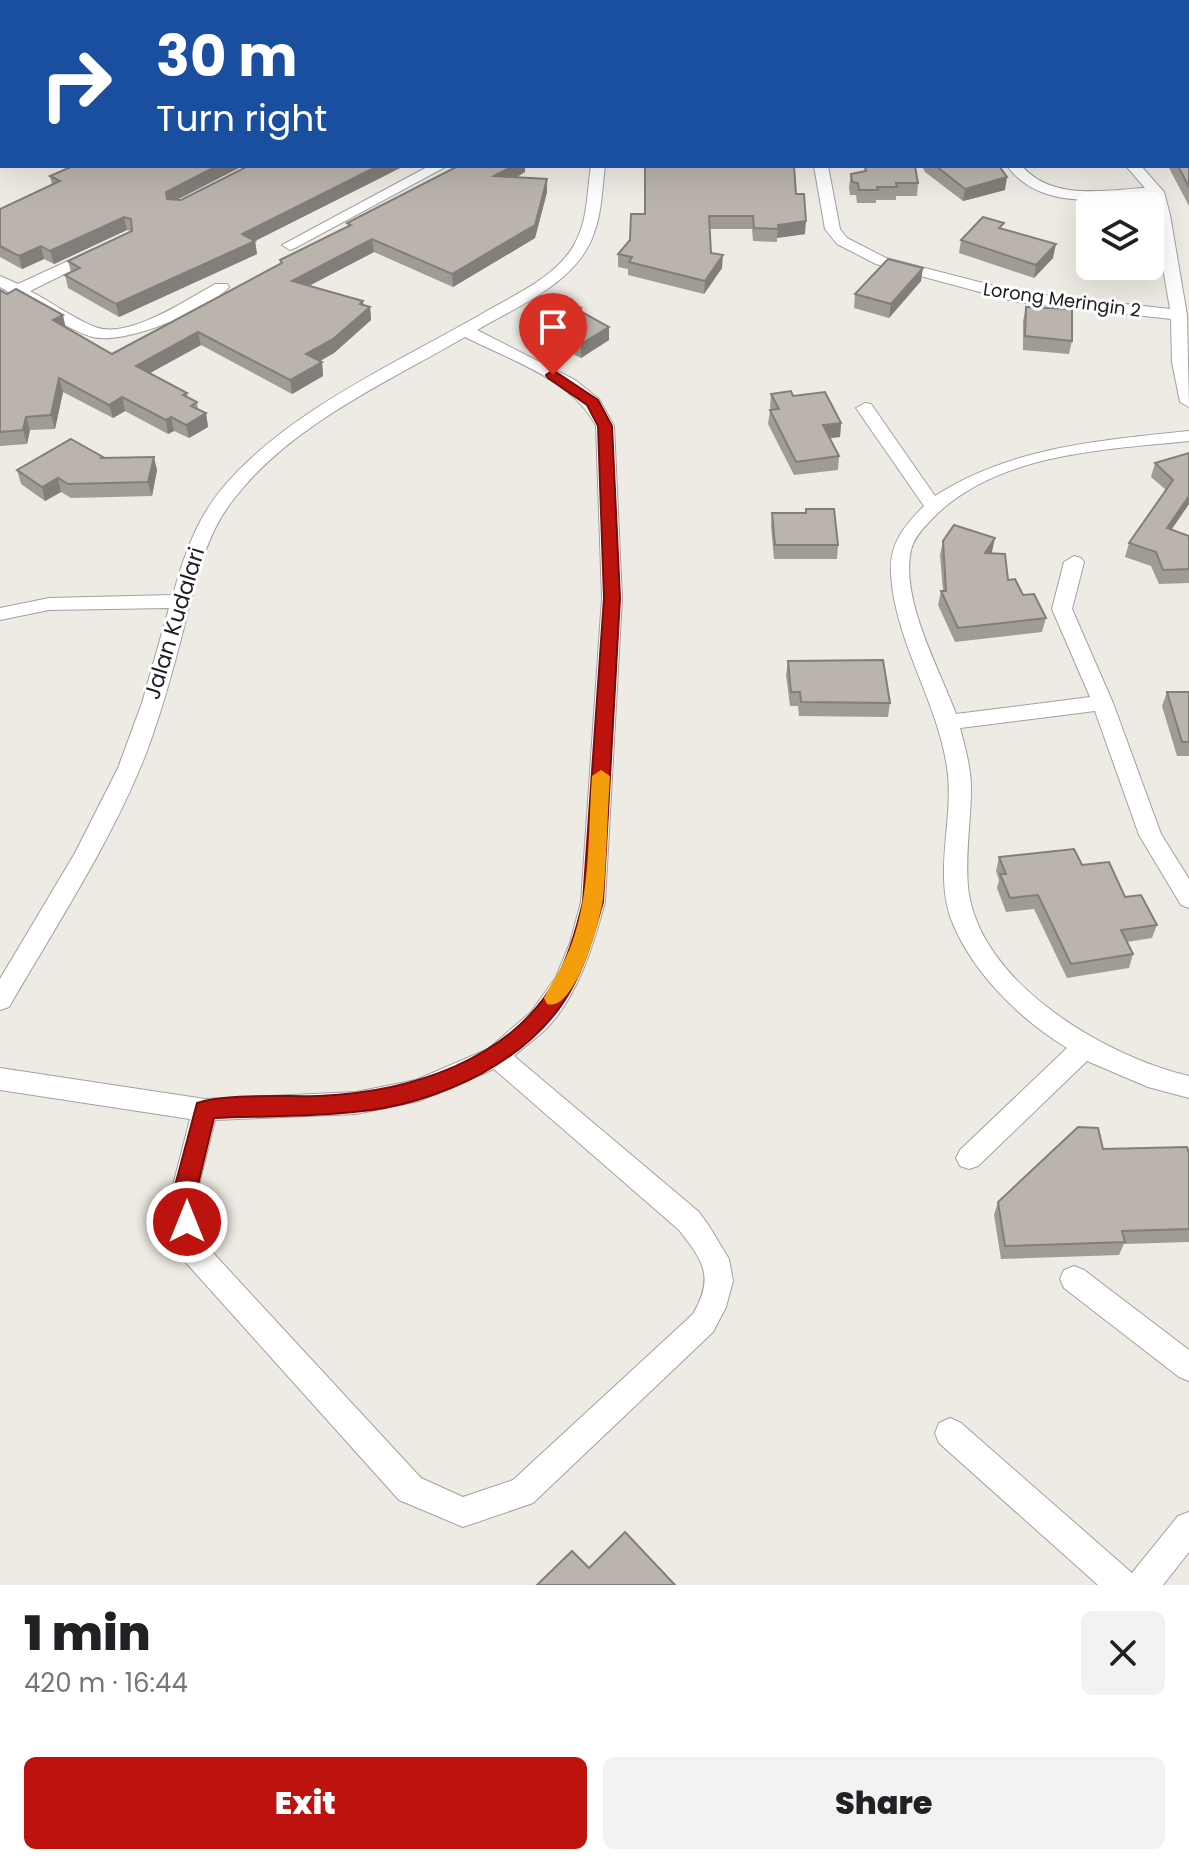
<!DOCTYPE html>
<html lang="en">
<head>
<meta charset="utf-8">
<style>
  body { margin:0; font-family:Poppins,sans-serif; background:#f2f2f2; color:#202124; height:100vh; display:flex; flex-direction:column; font-size:30px; white-space:nowrap }
  * { box-sizing:border-box; margin:0 }
  p { font-size:26px; color:#757577 }
  .icon { flex:none; width:44px; height:44px; fill:none; stroke:currentColor; stroke-width:2; stroke-linecap:round; stroke-linejoin:round }
  .map { position:relative; height:1585px; overflow:hidden }
  .side { display:flex; flex-direction:column; background:#fff; flex:1 }
  .side>* { flex:none }
  .top-card { position:absolute; left:0px; top:0px; width:1190px; height:168px; box-shadow:0 8px 32px #0002; background:#1a4fa0; color:#fff; overflow:hidden }
  .fabs { position:absolute; left:1076px; top:192px; display:grid; gap:16px }
  .fabs a { display:grid; place-items:center; width:88px; height:88px; border-radius:12px; background:#fff; box-shadow:0 8px 32px #0002; font-size:40px }
  .pin { position:absolute; display:grid; place-items:center; width:68px; height:68px; color:#fff; margin:-82px -34px; border-radius:50% 50% 50% 0; rotate:-45deg; box-shadow:0 0 8px #0007 }
  .pin .icon { rotate:45deg }
  .me { position:absolute; width:88px; margin:-44px; rotate:0deg; stroke-linejoin:round; filter:drop-shadow(0 0 6px #0008) }
  .turn { display:flex; align-items:center; gap:28px; height:168px; padding:0 24px; font-size:36px }
  .turn .icon { width:104px; height:104px; stroke-width:2.5 }
  .turn b { display:block; font-size:56px; line-height:68px }
  .round { display:grid; place-items:center; flex:none; width:84px; height:84px; border-radius:12px; background:#f2f2f2 }
  .headline { display:flex; align-items:center; justify-content:space-between; height:136px; padding:0 24px }
  h1 { font-size:48px; font-weight:800; line-height:60px }
  .cta { display:flex; gap:16px; margin-top:auto; padding:16px 24px }
  .cta a { flex:1; height:92px; border-radius:12px; background:#bc130e; color:#fff; font-size:32px; font-weight:800; line-height:92px; text-align:center }
  .cta a+a { background:#f2f2f2; color:#202124 }
  .map>svg:first-child { display:block }
</style>
</head>
<body>
<div class="map">
<svg width="1189" height="1585" viewBox="0 0 1189 1585">
  <rect width="100%" height="100%" fill="#eeebe4"/>
  <path fill="#a8ca9b" d="M 883,0 L 1189,0 L 1189,71 L 1188,2 Z"/>
  <g fill="none" stroke-linecap="round" stroke-linejoin="round">
    <g stroke="#a1a1a1" stroke-width="2">
      <g id="minor">
        <path d="M 156,0 L 175,0 L 155,2 Z"/>
        <path d="M 327,0 L 345,0 L 346,2 L 328,2 Z"/>
        <path d="M 432,0 L 458,0 L 459,2 L 433,2 Z"/>
        <path d="M 828,0 L 856,0 L 857,2 L 829,2 Z"/>
        <path d="M 866,0 L 878,0 L 879,2 L 867,2 Z"/>
        <rect x="1188" y="74" width="1" height="8"/>
        <rect x="0" y="95" width="2" height="9"/>
        <path d="M 0,145 L 2,145 L 0,154 Z"/>
        <path d="M 429,166 L 447,166 L 295,248 L 290,250 L 282,245 Z"/>
        <path d="M 591,166 L 605,166 C 602,188 602,212 594,233 C 578,282 518,306 477,330 L 575,380 L 599,399 L 614,426 L 622,598 L 605,902 C 593,946 579,993 548,1027 C 538,1037 525,1046 514,1056 L 699,1212 L 709,1226 L 729,1259 L 733,1281 L 726,1307 L 713,1332 L 533,1503 L 463,1527 L 399,1500 L 180,1256 L 170,1197 L 190,1119 L 0,1090 L 0,1068 L 205,1099 L 356,1092 L 416,1080 L 488,1049 L 531,1012 L 556,977 L 570,943 L 581,902 L 602,598 L 596,426 C 572,379 510,360 465,337 C 386,383 290,425 233,500 C 203,538 194,589 182,635 C 172,674 161,713 147,751 C 112,841 57,924 9,1007 L 0,1010 L 0,979 L 75,853 L 118,768 L 142,703 L 169,608 L 49,610 L 0,620 L 0,608 L 49,598 L 173,595 C 183,558 196,521 220,491 C 284,412 399,362 485,312 C 516,294 558,276 575,243 C 588,220 587,191 591,166 ZM 494,1069 L 679,1230 C 703,1261 715,1276 693,1314 L 513,1480 L 463,1497 L 421,1478 L 203,1242 L 196,1197 L 215,1120 L 356,1114 L 419,1101 Z"/>
        <path d="M 814,166 L 828,166 L 840,229 L 847,238 L 886,258 L 1018,292 L 1170,309 L 1151,197 C 1101,199 1041,211 1007,166 L 1022,166 C 1052,201 1104,190 1145,188 L 1126,166 L 1141,166 L 1164,192 L 1170,215 L 1187,315 L 1189,407 L 1180,402 L 1172,362 L 1171,319 L 1017,302 L 876,264 L 837,244 L 825,229 Z"/>
        <path d="M 94,249 L 102,254 L 99,257 L 30,291 C 51,302 73,318 95,327 C 128,340 188,299 215,284 L 227,284 L 229,287 C 207,311 125,345 93,337 C 71,332 22,299 0,287 L 0,276 L 18,284 Z"/>
        <path d="M 865,403 L 871,404 L 935,496 C 1010,447 1102,440 1189,431 L 1189,441 C 1104,450 994,453 931,520 C 922,529 914,538 911,550 C 900,599 939,668 956,714 L 1090,697 L 1052,609 L 1064,562 L 1074,556 L 1081,558 L 1084,562 L 1072,609 L 1113,703 L 1161,834 L 1189,879 L 1189,908 L 1181,905 L 1139,835 L 1095,711 L 960,728 C 965,747 971,768 971,788 C 971,821 965,854 968,887 C 978,982 1104,1056 1189,1076 L 1189,1098 L 1148,1087 L 1087,1061 L 978,1166 L 969,1169 L 960,1166 L 956,1158 L 960,1150 L 1067,1048 C 1021,1020 974,974 953,924 C 932,874 955,819 947,767 C 937,700 895,642 891,574 C 889,544 904,526 924,506 L 856,408 Z"/>
        <path d="M 1074,1266 L 1084,1270 L 1189,1350 L 1189,1381 L 1179,1377 L 1064,1288 L 1060,1279 L 1064,1270 Z"/>
        <path d="M 950,1418 L 961,1423 L 1132,1573 L 1178,1516 L 1189,1512 L 1189,1552 L 1163,1585 L 1098,1585 L 939,1443 L 935,1433 L 939,1423 Z"/>
      </g>
    </g>
    <use href="#minor" fill="#fff" fill-rule="evenodd"/>
  </g>
  <g fill="#a09b95">
    <path d="M 177,0 L 301,0 L 297,2 L 177,2 Z"/>
    <path d="M 623,0 L 826,0 L 841,2 L 623,2 Z"/>
    <path d="M 2,9 L 2,76 L 0,75 L 0,10 Z"/>
    <path d="M 1189,131 L 1189,206 L 1168,166 L 1188,166 Z"/>
    <path d="M 248,166 L 404,166 L 255,241 L 257,254 L 119,317 L 68,288 L 65,275 L 71,272 L 68,261 L 131,231 L 127,230 L 54,264 L 44,259 L 22,269 L 0,257 L 0,209 L 52,185 L 50,176 L 181,200 Z"/>
    <path d="M 922,166 L 999,166 L 1005,190 L 963,201 L 925,172 Z"/>
    <path d="M 865,167 L 918,183 L 917,196 L 896,196 L 896,200 L 876,200 L 876,203 L 857,203 L 856,195 L 850,195 L 849,187 L 851,174 L 865,171 Z"/>
    <path d="M 525,172 L 516,178 L 547,179 L 547,192 L 535,238 L 453,287 L 374,252 L 309,286 L 370,307 L 371,320 L 334,353 L 319,361 L 322,362 L 323,376 L 292,394 L 201,345 L 150,373 L 187,393 L 188,398 L 197,402 L 198,409 L 206,413 L 208,427 L 189,438 L 174,431 L 168,434 L 125,411 L 113,418 L 63,392 L 55,429 L 30,430 L 27,444 L 0,446 L 0,290 L 112,354 L 281,264 L 280,260 L 348,227 L 347,223 Z"/>
    <path d="M 796,194 L 805,234 L 777,238 L 777,242 L 753,241 L 752,229 L 709,229 L 711,253 L 722,268 L 704,294 L 628,275 L 628,269 L 618,267 L 618,254 L 630,240 L 644,214 Z"/>
    <path d="M 961,240 L 1053,258 L 1034,278 L 959,253 Z"/>
    <path d="M 921,281 L 889,318 L 854,308 L 855,294 Z"/>
    <path d="M 1026,307 L 1072,341 L 1069,354 L 1023,350 L 1023,321 Z"/>
    <path d="M 523,317 L 609,327 L 609,340 L 581,358 L 524,330 Z"/>
    <path d="M 771,394 L 793,396 L 841,423 L 840,437 L 830,438 L 839,456 L 838,470 L 794,475 L 768,424 L 770,410 L 771,410 L 770,408 Z"/>
    <path d="M 1189,453 L 1189,504 L 1171,530 L 1189,536 L 1189,583 L 1159,584 L 1151,566 L 1125,557 L 1129,543 L 1166,490 L 1151,477 L 1155,463 Z"/>
    <path d="M 103,458 L 157,470 L 152,496 L 71,498 L 61,492 L 45,501 L 21,484 L 17,470 Z"/>
    <path d="M 806,509 L 838,545 L 837,559 L 774,559 L 771,527 L 772,513 L 805,513 Z"/>
    <path d="M 943,541 L 992,552 L 991,554 L 1008,580 L 1046,618 L 1042,632 L 955,642 L 938,605 L 941,591 L 943,591 L 940,555 Z"/>
    <path d="M 788,661 L 890,703 L 888,717 L 799,716 L 798,706 L 790,706 L 786,675 Z"/>
    <path d="M 1167,692 L 1189,692 L 1189,756 L 1177,756 L 1162,706 Z"/>
    <path d="M 999,857 L 1082,865 L 1125,897 L 1157,925 L 1152,938 L 1127,942 L 1133,954 L 1129,968 L 1067,978 L 1034,909 L 1006,912 L 997,888 L 999,880 L 996,871 Z"/>
    <path d="M 1103,1149 L 1189,1153 L 1189,1242 L 1124,1244 L 1119,1255 L 1001,1259 L 994,1215 L 998,1202 Z"/>
  </g>
  <g fill="#827e79">
    <path d="M 276,0 L 301,0 L 297,2 L 272,2 Z"/>
    <path d="M 217,166 L 243,166 L 169,204 L 166,192 Z"/>
    <path d="M 378,166 L 404,166 L 255,241 L 257,254 L 119,317 L 116,304 L 242,234 Z"/>
    <path d="M 513,166 L 525,166 L 525,172 L 494,189 L 494,176 Z"/>
    <path d="M 1007,177 L 1005,190 L 963,201 L 965,189 Z"/>
    <path d="M 547,179 L 547,192 L 535,238 L 453,287 L 452,274 Z"/>
    <path d="M 124,217 L 127,230 L 54,264 L 50,251 Z"/>
    <path d="M 806,221 L 805,234 L 777,238 L 778,225 Z"/>
    <path d="M 372,239 L 374,252 L 293,294 L 292,281 Z"/>
    <path d="M 1056,244 L 1053,258 L 1034,278 L 1036,265 Z"/>
    <path d="M 41,246 L 44,259 L 22,269 L 19,256 Z"/>
    <path d="M 723,255 L 722,268 L 704,294 L 705,281 Z"/>
    <path d="M 923,268 L 921,281 L 889,318 L 891,304 Z"/>
    <path d="M 363,301 L 364,311 L 370,307 L 371,320 L 334,353 L 308,368 L 306,354 Z"/>
    <path d="M 63,315 L 66,329 L 53,320 Z"/>
    <path d="M 609,327 L 609,340 L 581,358 L 581,344 Z"/>
    <path d="M 198,332 L 201,345 L 139,379 L 136,366 Z"/>
    <path d="M 322,362 L 323,376 L 292,394 L 290,380 Z"/>
    <path d="M 59,378 L 63,392 L 55,429 L 51,415 Z"/>
    <path d="M 122,397 L 125,411 L 113,418 L 109,405 Z"/>
    <path d="M 206,413 L 208,427 L 189,438 L 186,425 Z"/>
    <path d="M 26,417 L 30,430 L 27,444 L 23,430 Z"/>
    <path d="M 171,417 L 174,431 L 168,434 L 166,420 Z"/>
    <path d="M 841,423 L 840,437 L 822,439 L 823,425 Z"/>
    <path d="M 154,457 L 157,470 L 152,496 L 148,482 Z"/>
    <path d="M 58,478 L 61,492 L 45,501 L 42,487 Z"/>
    <path d="M 1189,496 L 1189,504 L 1163,542 L 1167,528 Z"/>
    <path d="M 995,538 L 992,552 L 982,567 L 985,553 Z"/>
  </g>
  <g fill="#bab4ad" stroke="#827e79" stroke-width="2">
    <path d="M 189,0 L 240,0 L 231,2 L 192,2 Z"/>
    <path d="M 250,0 L 276,0 L 272,2 L 255,2 Z"/>
    <path d="M 660,0 L 826,0 L 841,2 L 674,2 Z"/>
    <path d="M 2,9 L 2,37 L 1,28 L 0,28 L 0,10 Z"/>
    <path d="M 2,38 L 2,66 L 0,65 L 0,39 Z"/>
    <path d="M 1188,131 L 1189,131 L 1189,187 L 1178,166 L 1188,166 Z"/>
    <path d="M 73,166 L 217,166 L 166,192 L 167,199 L 181,200 L 248,166 L 378,166 L 242,234 L 255,241 L 116,304 L 65,275 L 80,268 L 68,261 L 132,231 L 131,219 L 124,217 L 50,251 L 41,246 L 19,256 L 0,246 L 0,209 L 60,181 L 50,176 Z"/>
    <path d="M 458,166 L 513,166 L 494,176 L 547,179 L 535,225 L 452,274 L 372,239 L 292,281 L 363,301 L 360,304 L 370,307 L 333,339 L 306,354 L 322,362 L 290,380 L 198,332 L 136,366 L 187,393 L 183,395 L 197,402 L 191,406 L 206,413 L 186,425 L 171,417 L 166,420 L 122,397 L 109,405 L 59,378 L 51,415 L 26,417 L 23,430 L 0,432 L 0,290 L 7,294 L 16,289 L 63,315 L 53,320 L 112,354 L 282,263 L 280,260 L 351,225 L 347,223 Z"/>
    <path d="M 645,166 L 794,166 L 796,194 L 804,194 L 806,221 L 778,225 L 778,229 L 754,228 L 753,216 L 709,216 L 711,253 L 723,255 L 705,281 L 629,262 L 632,257 L 618,254 L 630,240 L 631,214 L 645,214 Z"/>
    <path d="M 915,166 L 918,183 L 896,183 L 897,187 L 877,187 L 878,190 L 859,190 L 858,183 L 852,182 L 851,174 L 866,171 L 865,167 Z"/>
    <path d="M 936,166 L 999,166 L 1007,177 L 965,189 Z"/>
    <path d="M 983,217 L 1004,223 L 999,228 L 1056,244 L 1036,265 L 961,240 Z"/>
    <path d="M 888,259 L 923,268 L 891,304 L 855,294 Z"/>
    <path d="M 558,297 L 581,308 L 578,310 L 609,327 L 581,344 L 523,317 Z"/>
    <path d="M 1026,307 L 1072,309 L 1072,341 L 1025,336 Z"/>
    <path d="M 791,391 L 793,396 L 825,392 L 841,423 L 823,425 L 839,456 L 796,462 L 770,410 L 779,409 L 771,394 Z"/>
    <path d="M 71,439 L 103,457 L 100,458 L 154,457 L 148,482 L 68,484 L 58,478 L 42,487 L 17,470 Z"/>
    <path d="M 1189,453 L 1189,496 L 1167,528 L 1189,536 L 1189,569 L 1163,570 L 1156,552 L 1129,543 L 1173,480 L 1155,463 Z"/>
    <path d="M 806,509 L 834,509 L 838,545 L 775,545 L 772,513 L 806,513 Z"/>
    <path d="M 954,525 L 995,538 L 985,553 L 1005,554 L 1008,580 L 1015,579 L 1023,595 L 1034,594 L 1046,618 L 958,628 L 941,591 L 946,591 L 943,541 Z"/>
    <path d="M 883,660 L 890,703 L 801,702 L 800,692 L 791,692 L 788,661 Z"/>
    <path d="M 1167,692 L 1189,692 L 1189,742 L 1182,742 Z"/>
    <path d="M 1074,849 L 1082,865 L 1109,862 L 1125,897 L 1141,895 L 1157,925 L 1121,930 L 1133,954 L 1071,964 L 1038,895 L 1010,898 L 1000,874 L 1006,874 L 999,857 Z"/>
    <path d="M 1078,1127 L 1098,1128 L 1103,1149 L 1187,1147 L 1189,1153 L 1189,1229 L 1122,1231 L 1125,1242 L 1005,1246 L 998,1202 Z"/>
    <path d="M 625,1532 L 675,1585 L 537,1585 L 572,1551 L 589,1568 Z"/>
  </g>
  <path fill="#bc130e" stroke="#7a0c09" stroke-width="2" d="M 553,370 L 598,400 L 612,426 L 620,598 L 603,902 C 595,929 588,956 575,982 C 537,1060 437,1105 354,1112 C 307,1117 260,1116 214,1118 L 195,1197 L 198,1222 L 195,1229 L 187,1232 L 179,1229 L 172,1197 L 197,1103 C 226,1093 287,1097 319,1096 C 409,1092 512,1061 558,976 C 570,953 577,927 583,902 L 604,598 L 598,426 L 587,405 L 548,378 L 546,375 Z"/>
  <path fill="#f59e0b" d="M 601,770 L 610,776 C 607,817 607,859 603,899 C 600,921 575,1013 547,1004 L 544,998 C 553,980 565,963 572,943 C 591,891 588,831 592,776 Z"/>
  <g text-anchor="middle" stroke-width="6" stroke-linejoin="round" paint-order="stroke">
    <g font-size="18" fill="#1d1d1d" stroke="#fff">
      <text transform="translate(1062 300) rotate(8)" y="6">Lorong Meringin 2</text>
    </g>
    <g font-size="22" fill="#1d1d1d" stroke="#fff">
      <text transform="translate(174 623) rotate(-73)" y="8">Jalan Kudalari</text>
    </g>
  </g>
</svg>
<div class="fabs">
<a><svg class="icon" aria-label="layers" viewBox="0 0 24 24"><path d="M12 4l9 5-9 5-9-5zM3 14l9 5 9-5"/></svg></a>
</div>
<div class="pin" style="left:553px;top:375px;background:#d93025"><svg class="icon" aria-label="arrive" viewBox="0 0 24 24"><path d="M6 21V4h12l-3 4 3 4H6"/></svg></div>
<svg class="me" style="left:187px;top:1222px" viewBox="-20 -20 40 40"><circle r="17" fill="#bc130e" stroke="#fff" stroke-width="3"/><path d="M0-11L8 9 0 5-8 9z" fill="#fff"/></svg>
<div class="top-card">
<div class="turn"><svg class="icon" aria-label="right" viewBox="0 0 24 24"><path d="M7 20v-9h11M14 6l5 5-5 5"/></svg><div><b>30 m</b>Turn right</div></div>
</div>
</div>
<section class="side">
<div class="headline"><div><h1>1 min</h1><p>420 m · 16:44</p></div><a class="round"><svg class="icon" aria-label="close" viewBox="0 0 24 24"><path d="M6 6l12 12M18 6L6 18"/></svg></a></div>
<div class="cta"><a>Exit</a><a>Share</a></div>
</section>
</body>
</html>
